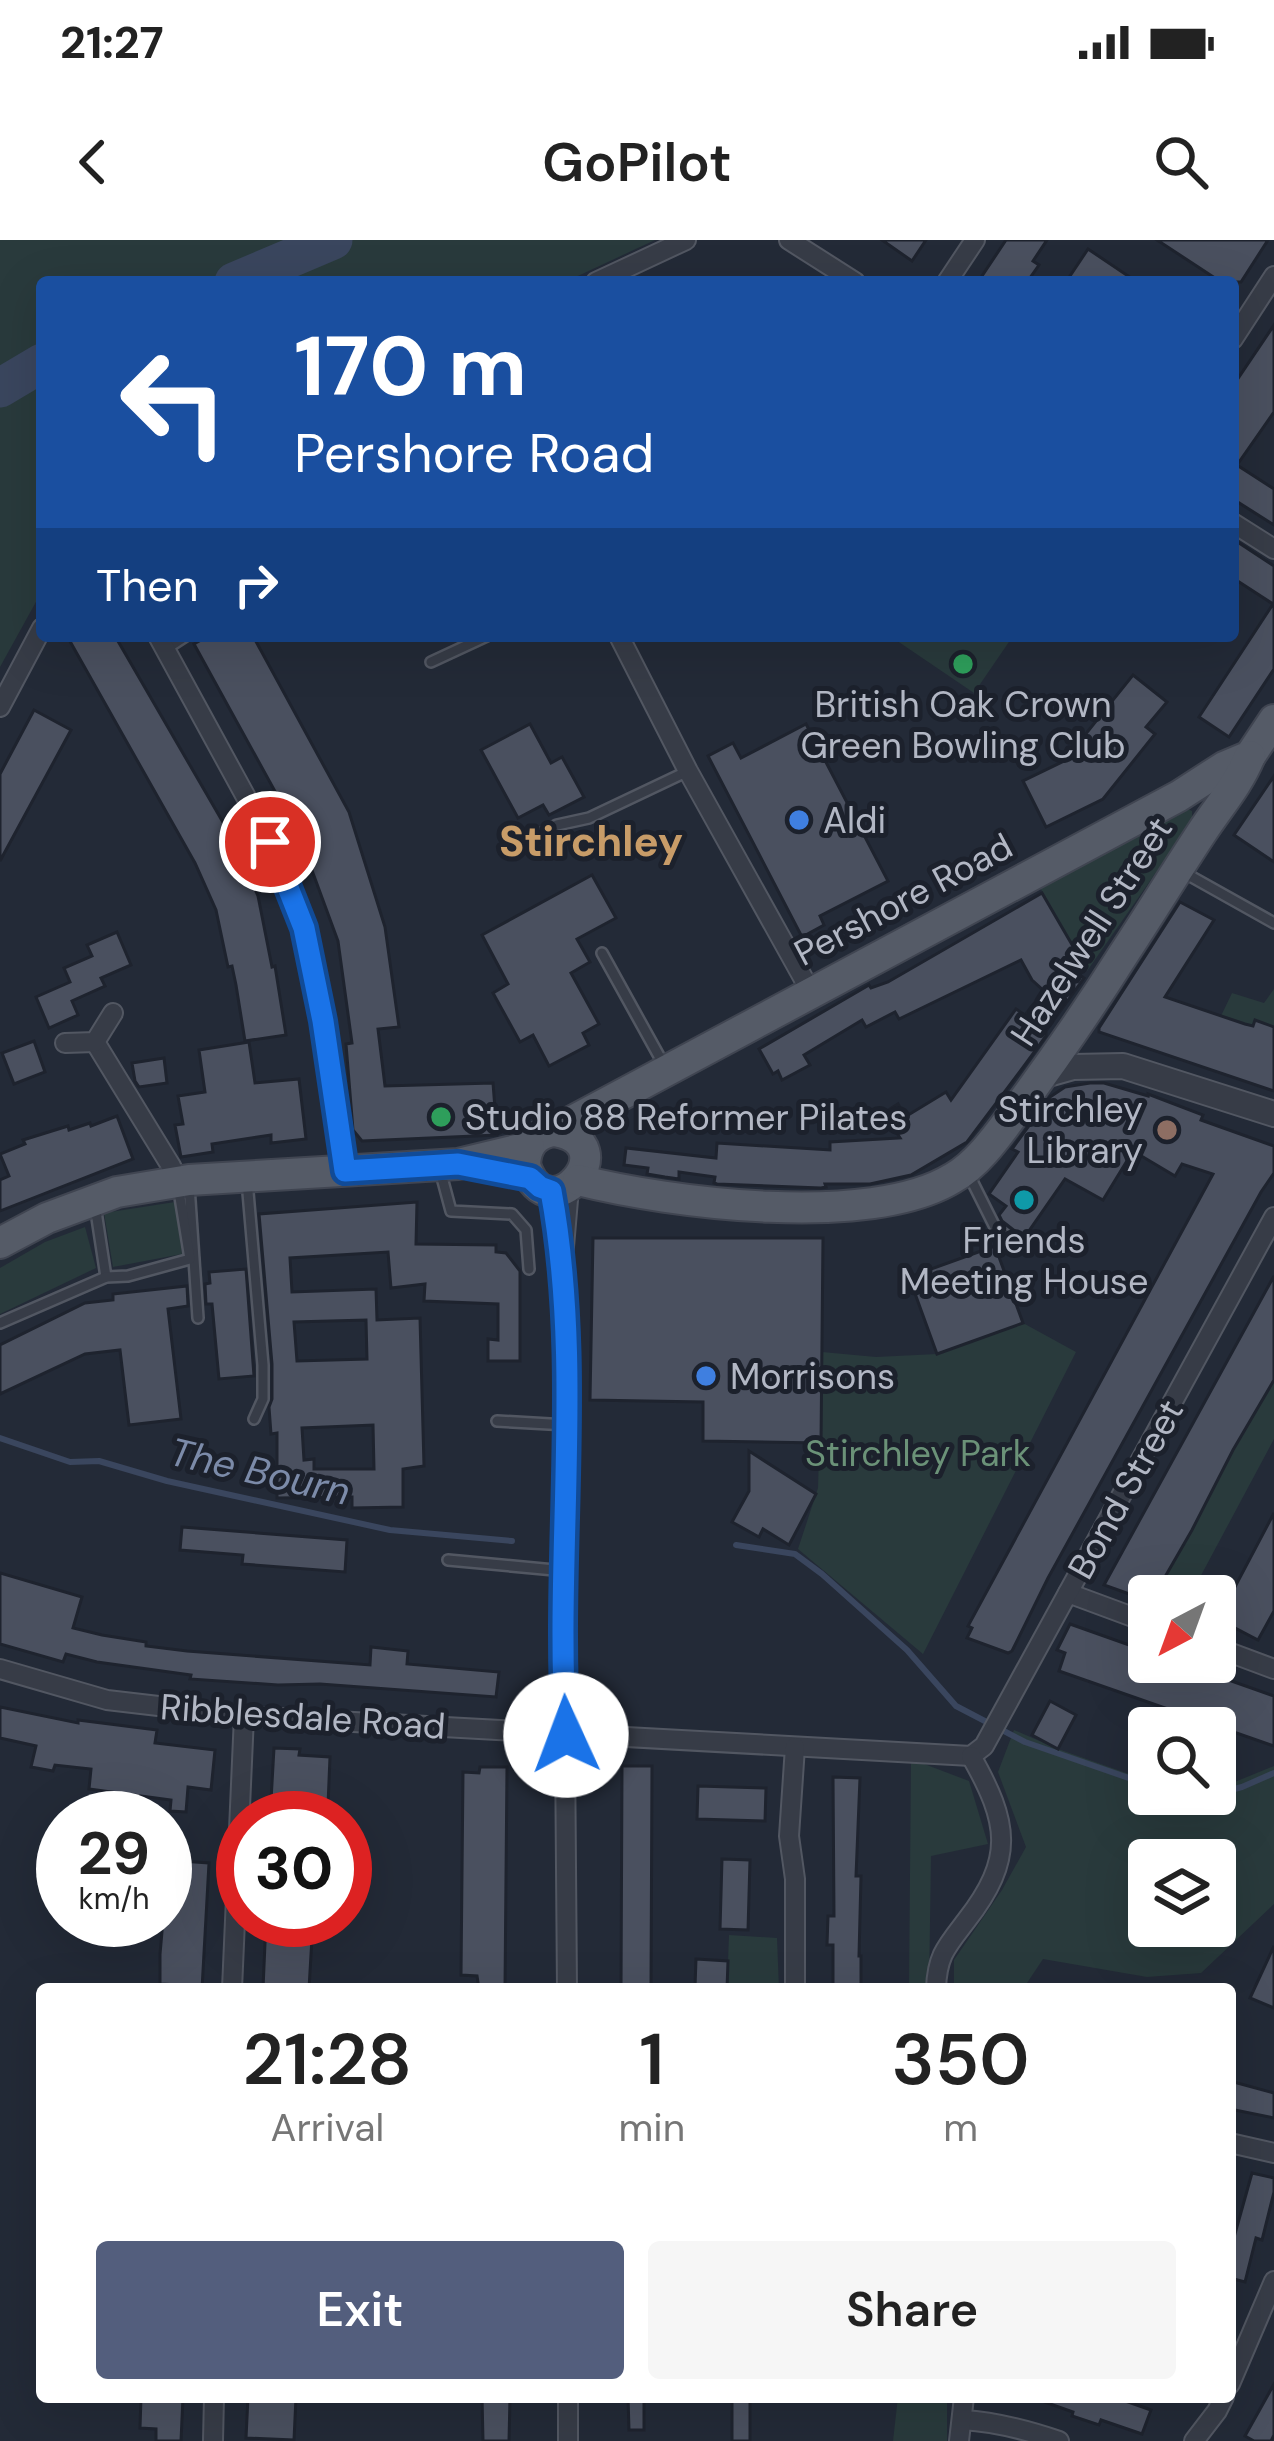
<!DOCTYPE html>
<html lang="en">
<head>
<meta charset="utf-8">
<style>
  body { margin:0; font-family:"DM Sans",sans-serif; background:#f6f6f6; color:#222; height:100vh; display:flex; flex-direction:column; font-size:45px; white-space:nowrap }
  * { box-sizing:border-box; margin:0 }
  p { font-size:39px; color:#767676 }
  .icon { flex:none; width:66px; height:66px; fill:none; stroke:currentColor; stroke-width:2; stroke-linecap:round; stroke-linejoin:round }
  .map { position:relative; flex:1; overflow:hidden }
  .side { position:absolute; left:36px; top:1743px; width:1200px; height:420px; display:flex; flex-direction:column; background:#fff; border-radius:12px; box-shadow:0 12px 48px #0002 }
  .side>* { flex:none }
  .guide { position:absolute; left:36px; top:36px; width:1203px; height:366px; border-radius:12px; box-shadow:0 12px 48px #0002; background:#1a4fa0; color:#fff; overflow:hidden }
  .needle { width:78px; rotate:221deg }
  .tools { position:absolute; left:1128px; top:1335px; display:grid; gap:24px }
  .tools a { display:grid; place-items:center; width:108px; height:108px; border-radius:12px; background:#fff; box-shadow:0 12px 48px #0002; font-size:60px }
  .speed { position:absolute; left:36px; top:1551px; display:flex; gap:24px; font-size:60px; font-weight:700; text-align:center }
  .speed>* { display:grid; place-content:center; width:156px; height:156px; border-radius:50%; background:#fff; box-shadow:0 12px 48px #0002; line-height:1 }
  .speed small { font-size:30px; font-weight:400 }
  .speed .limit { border:18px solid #d22; background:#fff; color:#111 }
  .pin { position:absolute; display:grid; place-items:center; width:102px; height:102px; color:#fff; margin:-51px; border:6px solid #fff; border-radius:50%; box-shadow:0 3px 12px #0007 }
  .me { position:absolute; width:132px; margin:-66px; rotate:358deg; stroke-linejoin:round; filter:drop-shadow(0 0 9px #0008) }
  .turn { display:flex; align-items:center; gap:42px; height:252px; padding:0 60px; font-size:54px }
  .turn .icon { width:156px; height:156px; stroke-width:2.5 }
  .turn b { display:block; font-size:84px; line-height:102px }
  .then { display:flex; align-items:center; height:114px; padding:0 60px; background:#0003; gap:24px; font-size:45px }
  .eta { display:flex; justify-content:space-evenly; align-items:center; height:204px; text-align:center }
  .eta b { font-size:72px; font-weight:600; line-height:84px }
  .button { display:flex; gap:24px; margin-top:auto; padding:24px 60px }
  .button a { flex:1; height:138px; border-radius:12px; background:#535e7d; color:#fff; font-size:48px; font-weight:600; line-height:138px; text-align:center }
  .button a+a { background:#f6f6f6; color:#222 }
  .status { display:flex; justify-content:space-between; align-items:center; height:84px; padding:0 60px; background:#fff; direction:ltr }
  .status svg { height:33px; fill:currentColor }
  header { display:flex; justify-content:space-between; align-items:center; height:156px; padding:0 60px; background:#fff; font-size:54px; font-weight:600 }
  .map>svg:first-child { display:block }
</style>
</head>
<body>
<div class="status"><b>21:27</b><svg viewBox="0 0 49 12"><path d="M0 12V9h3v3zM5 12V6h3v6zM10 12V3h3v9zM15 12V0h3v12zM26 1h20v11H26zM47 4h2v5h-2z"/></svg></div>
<header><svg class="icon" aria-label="back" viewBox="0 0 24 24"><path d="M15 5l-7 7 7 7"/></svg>GoPilot<svg class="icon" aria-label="search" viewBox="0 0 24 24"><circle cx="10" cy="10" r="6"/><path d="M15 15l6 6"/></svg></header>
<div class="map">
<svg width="1274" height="2201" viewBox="0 0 1274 2201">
  <rect width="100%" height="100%" fill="#232a37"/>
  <g fill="#293a3c" fill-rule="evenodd">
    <path d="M 0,0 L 655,0 L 565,42 L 42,42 L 42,351 L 0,427 Z"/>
    <path d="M 890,396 L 1013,396 L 974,453 Z"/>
    <path d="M 1179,565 L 1192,571 L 1192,581 L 1087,731 L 1038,644 Z"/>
    <path d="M 1274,749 L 1274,819 L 1255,781 L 1253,786 L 1245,784 L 1237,806 L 1221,776 L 1232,753 L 1264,763 Z"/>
    <path d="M 175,962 L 182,1014 L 113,1027 L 104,973 Z"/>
    <path d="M 85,987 L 96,1028 L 0,1074 L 0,1028 L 45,1002 Z"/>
    <path d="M 1023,1083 L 1076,1112 L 923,1414 L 798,1309 L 818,1248 L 822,1112 L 876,1117 L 937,1114 Z"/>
    <path d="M 1274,1140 L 1274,1199 L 1190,1356 L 1153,1356 L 1134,1347 L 1139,1339 L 1158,1349 L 1238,1201 L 1226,1182 L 1244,1193 L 1252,1179 L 1239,1159 L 1258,1169 Z"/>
    <path d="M 1014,1490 L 1058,1509 L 1149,1541 L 1149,1554 L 1215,1554 L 1215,1550 L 1274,1526 L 1274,1664 L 1201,1733 L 1147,1737 L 1043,1719 L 1023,1749 L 954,1749 L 954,1720 L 1002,1650 L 1026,1607 L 998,1532 ZM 1149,1620 L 1215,1620 L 1215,1686 L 1149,1686 Z"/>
    <path d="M 911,1519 L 969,1541 L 988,1604 L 931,1616 L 929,1749 L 909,1749 Z"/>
    <path d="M 729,1695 L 777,1698 L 779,1749 L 727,1749 Z"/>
    <path d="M 898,2157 L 947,2157 L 947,2201 L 893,2201 Z"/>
  </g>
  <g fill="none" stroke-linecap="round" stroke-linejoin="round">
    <g stroke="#3a465e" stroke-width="6">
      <path d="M 0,1198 L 70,1222 L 99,1221 L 167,1241 L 390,1290 L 512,1301"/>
      <path d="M 736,1305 L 795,1314 L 822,1334 L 907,1410 L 956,1466 L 1025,1502 L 1149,1545"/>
      <path d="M 1215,1554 L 1242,1547 L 1274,1533"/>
    </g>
    <g stroke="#3a465e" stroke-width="39">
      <path d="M 234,42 L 333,0"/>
      <path d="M 0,148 L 42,123"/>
    </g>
  </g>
  <g fill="#4a505f" stroke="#1e232e" stroke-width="3" fill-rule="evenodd">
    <path d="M 882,0 L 926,0 L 912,21 Z"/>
    <path d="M 1006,0 L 1047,0 L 1033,21 L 1039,25 L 1027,42 L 978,42 Z"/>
    <path d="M 1157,0 L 1268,0 L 1241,42 L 1221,42 Z"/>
    <path d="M 1088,9 L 1137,42 L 1066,42 Z"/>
    <path d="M 1274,85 L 1274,172 L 1237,225 L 1274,249 L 1274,285 L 1233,259 L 1233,146 Z"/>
    <path d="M 1233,299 L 1274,326 L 1274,429 L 1229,497 L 1199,477 L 1273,364 L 1233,338 Z"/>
    <path d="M 67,396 L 115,396 L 235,603 L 258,656 L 272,727 L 275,726 L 286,795 L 245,801 L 236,745 L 232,726 L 228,727 L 216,670 L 195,623 Z"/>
    <path d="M 208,396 L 253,396 L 349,572 L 385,687 L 399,787 L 378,789 L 385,846 L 493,843 L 497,895 L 362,901 L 353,890 L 346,804 L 352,803 L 338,701 L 299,595 L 194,404 Z"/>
    <path d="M 1133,435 L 1167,462 L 1146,487 L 1155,494 L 1103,559 L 1046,587 L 1023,541 L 1064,521 Z"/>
    <path d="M 34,470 L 71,490 L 0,621 L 0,534 Z"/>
    <path d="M 530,484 L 551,523 L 562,517 L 584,557 L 549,575 L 543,565 L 518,578 L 481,510 Z"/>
    <path d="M 806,484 L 888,641 L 820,676 L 824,685 L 802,697 L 708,516 L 733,503 L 741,518 Z"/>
    <path d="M 1274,536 L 1274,622 L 1234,595 Z"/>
    <path d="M 592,635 L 616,678 L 577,699 L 590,722 L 571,733 L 599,784 L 583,793 L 589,805 L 549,826 L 533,795 L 520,802 L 493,753 L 508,744 L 482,695 Z"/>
    <path d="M 1042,653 L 1078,715 L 1064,723 L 1084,738 L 1046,791 L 1046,796 L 1027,822 L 967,902 L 911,935 L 870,944 L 825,944 L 826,947 L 821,948 L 717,944 L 714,943 L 715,937 L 679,932 L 679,939 L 665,937 L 647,934 L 648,928 L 624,925 L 626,908 L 716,918 L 717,903 L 830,910 L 830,902 L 900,898 L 884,873 L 898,864 L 905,877 L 946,852 L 951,860 L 1016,769 L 1025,775 L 1044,751 L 1032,740 L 1021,720 L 899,779 L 895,772 L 866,787 L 862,780 L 804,815 L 810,825 L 782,840 L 778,831 L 773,834 L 759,809 L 869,745 L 871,748 L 888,742 Z"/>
    <path d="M 1180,662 L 1214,680 L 1165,757 L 1245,784 L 1253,786 L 1255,780 L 1274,787 L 1274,851 L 1099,792 L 1099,788 Z"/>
    <path d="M 117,692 L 131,725 L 101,738 L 105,746 L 72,761 L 78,775 L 49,788 L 36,757 L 70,742 L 64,728 L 92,716 L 87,705 Z"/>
    <path d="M 34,801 L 45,832 L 14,844 L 2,813 Z"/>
    <path d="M 249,802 L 255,843 L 299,839 L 306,899 L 271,903 L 271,895 L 212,904 L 213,912 L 181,917 L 175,885 L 183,884 L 178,856 L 205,852 L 199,810 Z"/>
    <path d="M 164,818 L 167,843 L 139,847 L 135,841 L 132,823 Z"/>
    <path d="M 1090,843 L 1104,843 L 1148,856 L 1148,854 L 1203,875 L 1201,880 L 1274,906 L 1274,933 L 1261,952 L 1048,1338 L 1012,1411 L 1008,1413 L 967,1398 L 972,1388 L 968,1386 L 1213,934 L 1182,924 L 1175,936 L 1133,911 L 1103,960 L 1065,939 L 1024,998 L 1002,981 L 999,975 L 1006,966 L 989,954 L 1018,912 L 1012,909 L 1050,857 L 1065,847 Z"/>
    <path d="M 117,876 L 133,919 L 0,971 L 0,940 L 9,936 L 0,914 L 25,904 L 23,900 L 68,886 L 69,890 L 90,883 L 91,886 Z"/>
    <path d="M 417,962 L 416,1004 L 496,1005 L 496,1012 L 506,1013 L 520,1031 L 520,1121 L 488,1121 L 488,1099 L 498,1100 L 498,1064 L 424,1061 L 425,1044 L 391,1048 L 388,1012 L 290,1018 L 292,1052 L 376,1049 L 377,1080 L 420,1078 L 424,1226 L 403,1229 L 403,1267 L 352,1268 L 352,1257 L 277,1258 L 277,1193 L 271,1194 L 269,1167 L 272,1159 L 272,1124 L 259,974 ZM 366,1080 L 367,1119 L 297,1121 L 294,1082 ZM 373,1185 L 374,1229 L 314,1229 L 314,1219 L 304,1220 L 302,1188 Z"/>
    <path d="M 593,998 L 823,998 L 821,1203 L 703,1201 L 703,1162 L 590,1160 Z"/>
    <path d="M 995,1006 L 1023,1083 L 937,1114 L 909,1037 Z"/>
    <path d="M 246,1029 L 254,1136 L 219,1139 L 212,1064 L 206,1064 L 205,1044 L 210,1043 L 209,1032 Z"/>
    <path d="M 1274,1036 L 1274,1140 L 1233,1210 L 1192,1290 L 1158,1349 L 1149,1345 L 1149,1361 L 1104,1345 Z"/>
    <path d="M 187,1046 L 188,1066 L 168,1069 L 181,1179 L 129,1185 L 120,1110 L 85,1114 L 0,1154 L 0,1105 L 85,1063 L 113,1060 L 113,1054 Z"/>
    <path d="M 749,1211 L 816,1254 L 789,1305 L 763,1289 L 759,1297 L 732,1282 L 749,1251 Z"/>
    <path d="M 1274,1273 L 1274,1371 L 1258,1400 L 1218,1379 Z"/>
    <path d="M 182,1287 L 347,1300 L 345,1332 L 242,1324 L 243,1315 L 180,1310 Z"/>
    <path d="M 0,1333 L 82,1357 L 73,1388 L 102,1395 L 146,1402 L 146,1406 L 187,1411 L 370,1425 L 371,1407 L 408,1411 L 407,1424 L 499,1432 L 496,1457 L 320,1444 L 278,1445 L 190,1439 L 191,1435 L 97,1422 L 66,1414 L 63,1422 L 0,1404 Z"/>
    <path d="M 1070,1384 L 1149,1412 L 1149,1422 L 1178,1422 L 1274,1456 L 1274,1506 L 1059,1431 L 1065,1413 L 1057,1410 Z"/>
    <path d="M 1050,1461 L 1076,1475 L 1058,1509 L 1032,1495 Z"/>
    <path d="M 0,1467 L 78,1483 L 78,1480 L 157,1490 L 155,1503 L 215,1510 L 211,1550 L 188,1547 L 186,1572 L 170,1571 L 171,1560 L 89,1549 L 91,1529 L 55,1525 L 53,1531 L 31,1527 L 36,1506 L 0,1498 Z"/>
    <path d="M 274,1508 L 300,1509 L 299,1515 L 330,1517 L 328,1565 L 297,1563 L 296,1578 L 270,1578 Z"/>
    <path d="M 622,1526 L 652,1526 L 651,1749 L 621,1749 Z"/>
    <path d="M 480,1527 L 507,1527 L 505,1749 L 479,1749 L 477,1736 L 461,1735 L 463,1532 L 479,1533 Z"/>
    <path d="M 833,1537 L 860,1538 L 856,1636 L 861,1636 L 859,1716 L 861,1716 L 861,1749 L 833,1749 L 833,1705 L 827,1705 L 828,1676 L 834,1676 Z"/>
    <path d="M 698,1546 L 766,1548 L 765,1581 L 697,1579 Z"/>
    <path d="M 722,1619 L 750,1620 L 748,1690 L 720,1689 Z"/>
    <path d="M 181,1621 L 209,1623 L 202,1749 L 178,1749 L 178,1745 L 160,1744 L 160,1714 L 163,1680 L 165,1680 L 165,1629 L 181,1630 Z"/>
    <path d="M 266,1680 L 313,1680 L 309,1749 L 263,1749 Z"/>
    <path d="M 1274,1706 L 1274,1768 L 1250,1758 Z"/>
    <path d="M 696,1719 L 728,1721 L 727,1749 L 695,1747 Z"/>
    <path d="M 1230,1841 L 1274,1853 L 1274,1878 L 1230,1869 Z"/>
    <path d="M 1252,1933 L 1274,1938 L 1274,1952 L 1262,2000 L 1256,1998 L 1245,2042 L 1230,2038 L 1230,2001 L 1233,2001 Z"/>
    <path d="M 1274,2144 L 1274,2195 L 1271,2201 L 1254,2201 L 1245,2196 Z"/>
    <path d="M 141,2157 L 183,2157 L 181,2201 L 156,2201 L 156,2189 L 140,2188 Z"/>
    <path d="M 248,2157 L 296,2157 L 294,2200 L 246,2198 Z"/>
    <path d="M 482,2157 L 510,2157 L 509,2201 L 483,2201 Z"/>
    <path d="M 628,2157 L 644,2157 L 644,2190 L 629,2190 Z"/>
    <rect x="732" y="2157" width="18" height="44"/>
    <path d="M 1037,2157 L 1114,2157 L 1151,2170 L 1142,2194 L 1101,2180 L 1099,2185 L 1072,2176 L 1073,2172 L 1036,2159 Z"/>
  </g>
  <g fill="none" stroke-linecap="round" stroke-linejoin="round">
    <g stroke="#525762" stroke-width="14">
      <g id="service">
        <path d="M 166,409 L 186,396"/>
        <path d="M 431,422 L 487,396"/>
        <path d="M 506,612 L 557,585 L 589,578 L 688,531"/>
        <path d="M 1183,632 L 1274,683"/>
        <path d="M 602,713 L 664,825"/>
        <path d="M 440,930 L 451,971 L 512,974 L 526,990 L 529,1029"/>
        <path d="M 968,933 L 995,987 L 1022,1008"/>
        <path d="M 247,941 L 263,1125 L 263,1159 L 254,1179"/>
        <path d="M 189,946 L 198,1078"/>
        <path d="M 95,965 L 106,1037"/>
        <path d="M 0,1083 L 106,1037 L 128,1036 L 190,1019 L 178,945"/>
        <path d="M 497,1181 L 567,1185"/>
        <path d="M 448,1320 L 565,1331"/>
      </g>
    </g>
    <g stroke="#525762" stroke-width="22">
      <g id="minor">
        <path d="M 789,0 L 855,42"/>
        <path d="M 596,42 L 686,0"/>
        <path d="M 947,42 L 975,0"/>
        <path d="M 1233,99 L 1274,36"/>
        <path d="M 1233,283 L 1274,309"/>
        <path d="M 158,396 L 270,601 L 304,688 L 323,781 L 345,930"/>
        <path d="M 619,396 L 688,531 L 811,752"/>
        <path d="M 0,467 L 42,388"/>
        <path d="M 95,802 L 171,926 L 178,941"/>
        <path d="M 65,803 L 95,802 L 113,773"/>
        <path d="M 1068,1353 L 1149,1383"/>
        <path d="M 1215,1407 L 1274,1429"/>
        <path d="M 0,1429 L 107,1460 L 244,1476 L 971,1516"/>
        <path d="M 971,1516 L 984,1506 L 1274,977"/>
        <path d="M 232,1749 L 244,1476"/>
        <path d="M 567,1749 L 564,1383 L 567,1163 L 562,1030 L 569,948"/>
        <path d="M 795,1749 L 795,1639 L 789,1596 L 795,1507"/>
        <path d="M 936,1749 C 937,1716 946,1707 966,1681 C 1015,1618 1009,1583 971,1516"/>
        <path d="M 1230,1903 L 1274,1913"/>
        <path d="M 1230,2144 L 1274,2041"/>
        <path d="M 568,2157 L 568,2201"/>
        <path d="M 963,2180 C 997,2182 1027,2190 1059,2201"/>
        <path d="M 213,2201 L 214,2157"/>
        <path d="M 959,2201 L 964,2157"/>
        <path d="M 1194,2201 L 1217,2171 L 1224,2157"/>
      </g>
    </g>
    <g stroke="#525762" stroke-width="28">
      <path id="tertiary" d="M 1041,836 L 1073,827 L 1123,826 L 1274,874"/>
    </g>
    <g stroke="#404551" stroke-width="34">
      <g id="primary">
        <path d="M 554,891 C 629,903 548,997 525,925 C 526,905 535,894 554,891 L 1179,556 L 1224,527 L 1250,516 L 1274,480"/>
        <path d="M 578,940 C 670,963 870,989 953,938 C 978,924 998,895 1015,872 C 1053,821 1089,769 1123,715 C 1150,674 1175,633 1202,592 C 1219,566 1238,545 1250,516"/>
        <path d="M 0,1003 L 47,978 L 117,952 L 189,940 L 458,924 L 529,907"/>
      </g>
    </g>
    <use href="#service" stroke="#373c47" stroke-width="9"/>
    <use href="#minor" stroke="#373c47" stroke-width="18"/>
    <use href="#tertiary" stroke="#373c47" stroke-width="24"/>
    <use href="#primary" stroke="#555b67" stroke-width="30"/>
  </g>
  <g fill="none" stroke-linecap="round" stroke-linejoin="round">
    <g stroke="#114b97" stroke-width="30">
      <path id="route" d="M 270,602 L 304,688 L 323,781 L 345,931 L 458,924 L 530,938 L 540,947 L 551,951 C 584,1130 554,1314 566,1495"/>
    </g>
    <use href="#route" stroke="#1a73e8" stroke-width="21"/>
  </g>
  <g fill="#2e9e5b" stroke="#1c212c" stroke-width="4.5">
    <circle cx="963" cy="424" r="12"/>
    <circle cx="441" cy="877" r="12"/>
  </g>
  <g fill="#3f7fe0" stroke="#1c212c" stroke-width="4.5">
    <circle cx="799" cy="580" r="12"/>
    <circle cx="706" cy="1136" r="12"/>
  </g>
  <circle fill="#8d6e63" stroke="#1c212c" stroke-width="4.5" cx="1167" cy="890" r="12"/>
  <circle fill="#0f9aa8" stroke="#1c212c" stroke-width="4.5" cx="1024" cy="960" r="12"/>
  <g text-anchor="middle" stroke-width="10" stroke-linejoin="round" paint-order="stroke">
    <g font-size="36" fill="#b2b7c4" stroke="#1c212c" text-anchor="start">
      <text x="963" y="477" text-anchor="middle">British Oak Crown<tspan x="963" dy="41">Green Bowling Club</tspan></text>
      <text x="823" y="593">Aldi</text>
      <text x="1143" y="882" text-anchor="end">Stirchley<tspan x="1143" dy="41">Library</tspan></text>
      <text x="465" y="890">Studio 88 Reformer Pilates</text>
      <text x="1024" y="1013" text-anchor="middle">Friends<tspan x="1024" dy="41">Meeting House</tspan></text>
      <text x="730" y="1149">Morrisons</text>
    </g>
    <g font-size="36" fill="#b2b7c4" stroke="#1c212c">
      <text transform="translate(903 659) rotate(-28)" y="13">Pershore Road</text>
      <text transform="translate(1091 691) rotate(-57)" y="13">Hazelwell Street</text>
      <text transform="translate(1125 1249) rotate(-61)" y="13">Bond Street</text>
      <text transform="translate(303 1476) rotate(4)" y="13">Ribblesdale Road</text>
    </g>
    <g font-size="36" fill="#6b9278" stroke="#1c212c">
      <text x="918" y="1226">Stirchley Park</text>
    </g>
    <g font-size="39" font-style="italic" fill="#7c8ba9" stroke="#1c212c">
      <text transform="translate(260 1231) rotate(13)" y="14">The Bourn</text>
    </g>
    <g font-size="42" font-weight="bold" fill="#c89c68" stroke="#1c212c">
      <text x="591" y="616">Stirchley</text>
    </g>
  </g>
</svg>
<div class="tools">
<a><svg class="needle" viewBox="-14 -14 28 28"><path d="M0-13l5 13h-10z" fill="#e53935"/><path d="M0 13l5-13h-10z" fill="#767676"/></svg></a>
<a><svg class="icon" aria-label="search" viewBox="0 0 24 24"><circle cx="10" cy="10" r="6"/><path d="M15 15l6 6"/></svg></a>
<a><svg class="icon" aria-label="layers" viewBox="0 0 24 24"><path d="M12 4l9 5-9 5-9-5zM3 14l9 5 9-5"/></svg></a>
</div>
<div class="speed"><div>29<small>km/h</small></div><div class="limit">30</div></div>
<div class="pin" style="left:270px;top:602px;background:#d93025"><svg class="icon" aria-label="arrive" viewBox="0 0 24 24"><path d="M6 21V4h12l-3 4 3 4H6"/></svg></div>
<svg class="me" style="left:566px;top:1495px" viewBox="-20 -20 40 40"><circle r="19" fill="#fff"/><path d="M0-13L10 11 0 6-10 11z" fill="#1a73e8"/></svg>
<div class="guide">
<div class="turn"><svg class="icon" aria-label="left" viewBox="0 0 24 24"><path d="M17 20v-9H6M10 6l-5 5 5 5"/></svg><div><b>170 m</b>Pershore Road</div></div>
<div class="then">Then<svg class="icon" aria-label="right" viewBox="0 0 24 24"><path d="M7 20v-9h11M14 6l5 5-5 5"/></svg></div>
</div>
<section class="side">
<div class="eta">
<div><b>21:28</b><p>Arrival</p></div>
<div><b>1</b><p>min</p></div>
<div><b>350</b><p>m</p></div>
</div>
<div class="button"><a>Exit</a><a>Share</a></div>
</section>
</div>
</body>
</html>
